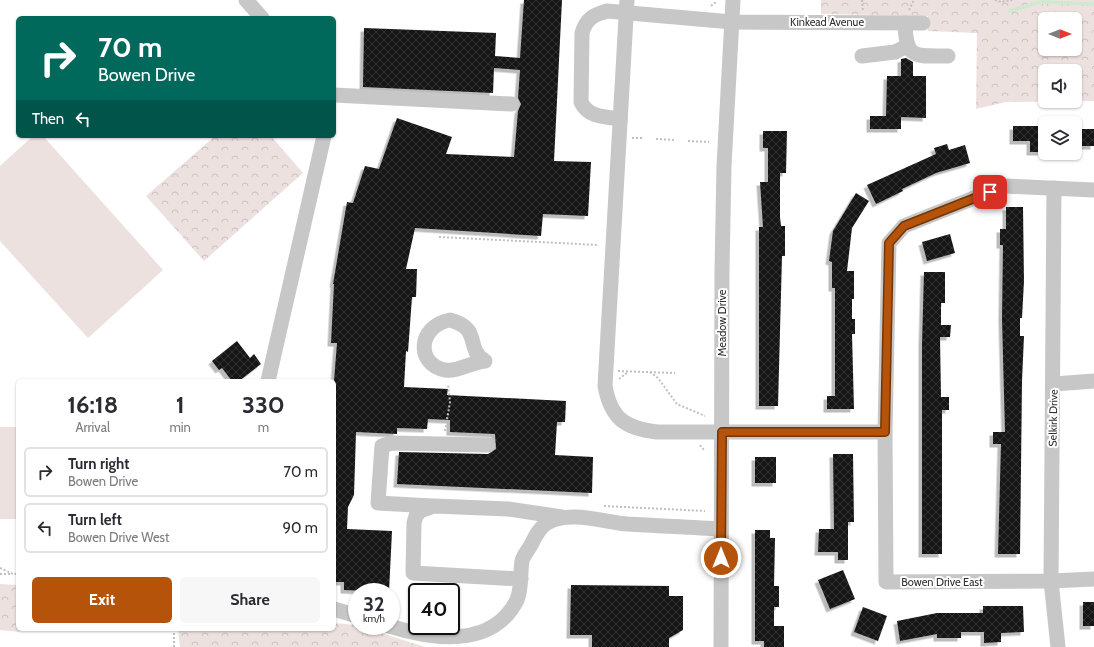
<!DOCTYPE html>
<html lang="en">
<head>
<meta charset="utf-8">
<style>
  body { margin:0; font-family:Cabin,sans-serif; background:#f7f7f7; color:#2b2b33; height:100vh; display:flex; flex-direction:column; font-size:15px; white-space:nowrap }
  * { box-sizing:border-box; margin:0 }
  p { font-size:13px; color:#7c7c81 }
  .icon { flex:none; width:22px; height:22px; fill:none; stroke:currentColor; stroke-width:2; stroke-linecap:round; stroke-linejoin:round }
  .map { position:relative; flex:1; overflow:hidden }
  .sheet { position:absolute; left:16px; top:379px; width:320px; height:252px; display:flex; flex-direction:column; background:#fff; border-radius:6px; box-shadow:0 1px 3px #0004 }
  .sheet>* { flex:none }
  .hud { position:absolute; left:16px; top:16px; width:320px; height:122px; border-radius:6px; box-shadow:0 1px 3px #0004; background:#00695c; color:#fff; overflow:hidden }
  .needle { width:26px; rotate:90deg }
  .tools { position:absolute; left:1038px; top:12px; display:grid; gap:8px }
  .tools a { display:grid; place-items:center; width:44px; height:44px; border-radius:6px; background:#fff; box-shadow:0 1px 3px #0004; font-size:20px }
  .speed { position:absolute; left:348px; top:583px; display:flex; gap:8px; font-size:20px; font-weight:700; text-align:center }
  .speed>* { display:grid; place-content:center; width:52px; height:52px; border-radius:50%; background:#fff; box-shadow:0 1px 3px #0004; line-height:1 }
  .speed small { font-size:10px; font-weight:400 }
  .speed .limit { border:2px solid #111; border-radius:6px; background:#fff; color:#111 }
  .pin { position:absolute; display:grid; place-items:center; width:34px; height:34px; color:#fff; margin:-17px; border-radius:8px; box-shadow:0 2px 6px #0006 }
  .me { position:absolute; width:44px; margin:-22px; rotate:0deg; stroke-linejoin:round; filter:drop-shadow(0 0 3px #0008) }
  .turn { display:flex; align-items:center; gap:14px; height:84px; padding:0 16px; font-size:18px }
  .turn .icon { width:52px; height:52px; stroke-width:2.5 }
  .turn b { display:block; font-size:28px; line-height:34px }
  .then { display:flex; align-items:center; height:38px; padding:0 16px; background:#0003; gap:8px; font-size:15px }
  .eta { display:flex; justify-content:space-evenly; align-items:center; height:68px; text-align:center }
  .eta b { font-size:24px; font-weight:700; line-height:28px }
  .action { display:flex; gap:8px; margin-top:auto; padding:8px 16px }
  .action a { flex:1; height:46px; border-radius:6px; background:#b45309; color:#fff; font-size:16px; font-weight:700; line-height:46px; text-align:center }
  .action a+a { background:#f7f7f7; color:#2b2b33 }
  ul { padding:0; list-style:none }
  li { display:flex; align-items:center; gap:12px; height:50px; margin:0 8px 6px; padding:0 8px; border:2px solid #e1e1e2; border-radius:6px }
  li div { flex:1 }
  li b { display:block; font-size:15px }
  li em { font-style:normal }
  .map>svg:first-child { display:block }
</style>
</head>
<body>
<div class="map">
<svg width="1094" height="647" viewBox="0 0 1094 647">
  <defs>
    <pattern id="forest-crowns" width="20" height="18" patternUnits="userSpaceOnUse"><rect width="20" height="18" fill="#ece1df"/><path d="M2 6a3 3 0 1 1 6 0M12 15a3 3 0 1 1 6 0" fill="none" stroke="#cbc1c0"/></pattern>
    <pattern id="building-cross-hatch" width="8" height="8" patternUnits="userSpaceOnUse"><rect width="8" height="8" fill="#171717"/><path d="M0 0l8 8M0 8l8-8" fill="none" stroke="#303030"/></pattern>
    <filter id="shadow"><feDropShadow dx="-3.5" dy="3.5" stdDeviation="0" flood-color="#0004"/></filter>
  </defs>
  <rect width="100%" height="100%" fill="#fff"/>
  <g fill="url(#forest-crowns)" fill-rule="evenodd">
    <path d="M 821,0 L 1094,0 L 1094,101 L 1006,102 L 976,109 L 977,33 L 928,31 L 928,16 L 821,14 ZM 1045,19 L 1075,19 L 1075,49 L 1045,49 ZM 1045,71 L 1075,71 L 1075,101 L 1045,101 Z"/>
    <path d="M 215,136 L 271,136 L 303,173 L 204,261 L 146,196 Z"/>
    <path d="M 0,584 L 18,585 L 18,629 L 22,629 L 20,632 L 0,630 Z"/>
    <path d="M 334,623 L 356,625 L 425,647 L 180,647 L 178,629 L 334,629 Z"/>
  </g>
  <g fill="#ece1df">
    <path d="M 33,136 L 43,136 L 163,270 L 88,338 L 0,241 L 0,166 Z"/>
    <rect x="0" y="427" width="18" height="92"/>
  </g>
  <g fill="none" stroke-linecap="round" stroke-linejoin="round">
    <path stroke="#cdeace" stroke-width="3.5" d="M 1010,11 L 1040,2 L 1094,4"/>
  </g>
  <g fill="url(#building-cross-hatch)" filter="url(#shadow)">
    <path d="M 524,0 L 562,0 L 554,161 L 591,162 L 588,216 L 543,214 L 541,236 L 415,228 L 406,269 L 417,269 L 416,297 L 412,297 L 408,352 L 406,351 L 404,387 L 448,389 L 447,395 L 566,401 L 565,422 L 557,422 L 555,455 L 593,457 L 592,493 L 397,484 L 399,452 L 488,454 L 496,449 L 495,434 L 450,432 L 450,420 L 428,419 L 427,429 L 397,428 L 397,434 L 356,432 L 354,495 L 348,507 L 347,529 L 392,531 L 389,592 L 344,590 L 344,582 L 334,582 L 334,381 L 337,343 L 331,343 L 334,284 L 333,284 L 347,202 L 353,203 L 365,166 L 379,169 L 397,118 L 452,137 L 446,154 L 514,157 L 518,111 L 521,104 L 518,98 L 520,70 L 494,68 L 493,93 L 363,87 L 364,28 L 496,33 L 495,56 L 520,58 Z"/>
    <path d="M 906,58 L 913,62 L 913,76 L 926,76 L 926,118 L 901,117 L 901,129 L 870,129 L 870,116 L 886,116 L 887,76 L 901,76 L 901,59 Z"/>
    <path d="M 1013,126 L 1045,126 L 1045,152 L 1030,152 L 1030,141 L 1013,141 Z"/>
    <rect x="1075" y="129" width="19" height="17"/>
    <path d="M 763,131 L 787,131 L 786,173 L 780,173 L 780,217 L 781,226 L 785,226 L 785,256 L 782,256 L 778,406 L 759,406 L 759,227 L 763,227 L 760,182 L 768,182 L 768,148 L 763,148 Z"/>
    <path d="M 947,144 L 949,150 L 965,145 L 970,163 L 936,173 L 902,189 L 903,191 L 876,204 L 867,185 L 936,154 L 934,148 Z"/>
    <path d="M 856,193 L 869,201 L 852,228 L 847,271 L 854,271 L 854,299 L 852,299 L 852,319 L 855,319 L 855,334 L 852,334 L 854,409 L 827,409 L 827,396 L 835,396 L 835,288 L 832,288 L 832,262 L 829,261 L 833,231 Z"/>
    <path d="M 1006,207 L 1023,207 L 1024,281 L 1022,318 L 1020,318 L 1020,336 L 1024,336 L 1022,381 L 1020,554 L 998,554 L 1001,444 L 993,444 L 993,432 L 1005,432 L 1002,318 L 1003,245 L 1000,245 L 1000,229 L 1006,229 Z"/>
    <path d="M 950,234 L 955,253 L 927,261 L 922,242 Z"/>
    <path d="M 924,272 L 945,272 L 945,303 L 941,303 L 941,325 L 951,325 L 950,337 L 940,337 L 941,397 L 949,397 L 949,410 L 942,410 L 942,554 L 922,554 L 922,344 Z"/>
    <path d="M 237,341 L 250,358 L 254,354 L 261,364 L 239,381 L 232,381 L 222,368 L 219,370 L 212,361 Z"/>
    <path d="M 833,454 L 853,454 L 854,522 L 848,522 L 848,560 L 838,560 L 838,552 L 818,552 L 819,529 L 834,529 Z"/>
    <rect x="755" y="457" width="21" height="26"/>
    <path d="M 755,530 L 770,530 L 770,538 L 775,538 L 774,586 L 779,586 L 779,607 L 774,607 L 774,626 L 784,626 L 784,647 L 764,647 L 764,641 L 755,641 Z"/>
    <path d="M 843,570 L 855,599 L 830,609 L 818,580 Z"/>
    <path d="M 571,585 L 669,586 L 669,596 L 683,596 L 683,630 L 669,638 L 669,647 L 592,647 L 592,635 L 570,635 Z"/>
    <rect x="1083" y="602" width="11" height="24"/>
    <path d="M 983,606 L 1023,606 L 1024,632 L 1001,633 L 1001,642 L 984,643 L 984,632 L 961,632 L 961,638 L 937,638 L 937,634 L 900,641 L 897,621 L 937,613 L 983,613 Z"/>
    <path d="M 863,607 L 887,616 L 878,641 L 854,632 Z"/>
  </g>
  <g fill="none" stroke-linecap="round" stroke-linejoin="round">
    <g stroke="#c0c0c0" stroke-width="2" stroke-dasharray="2 2" stroke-linecap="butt">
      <path d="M 862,0 L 863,11"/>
      <path d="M 995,0 L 1001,2 L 1012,0"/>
      <path d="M 711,6 L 716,2"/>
      <path d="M 909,10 L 914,0"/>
      <path d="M 632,138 L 642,138"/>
      <path d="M 656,139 L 676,140"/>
      <path d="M 688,141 L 709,142"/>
      <path d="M 439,237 L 599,245"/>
      <path d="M 618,371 L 675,373"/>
      <path d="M 650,372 L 658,378 L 677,404 L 705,416"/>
      <path d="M 619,379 L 628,372"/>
      <path d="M 445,431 L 450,402 L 448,384"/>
      <path d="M 700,445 L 704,450"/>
      <path d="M 604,506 L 705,511"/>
      <path d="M 0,568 L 13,574 L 18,574"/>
      <path d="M 0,574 L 11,574"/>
      <path d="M 174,647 L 174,629"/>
    </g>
    <g stroke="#c7c7c7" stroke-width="15">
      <path d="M 246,0 L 262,18"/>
      <path d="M 627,0 L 605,386 C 611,419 625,428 657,432 L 885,432"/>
      <path d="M 905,23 C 906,60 915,56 948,56"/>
      <path d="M 862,56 L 895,52 L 907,46"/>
      <path d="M 334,95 L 512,104"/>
      <path d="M 620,119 C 604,117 588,117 581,102 L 582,33 C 586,19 593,15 607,11 L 732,22 L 923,23"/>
      <path d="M 1054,188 L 1051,581 L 1058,647"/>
      <path d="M 1094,190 L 1004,186 L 904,226 L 889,243 L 885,432 L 886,582 L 1051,581 L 1094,579"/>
      <path d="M 450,320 C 483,329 464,348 485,361 C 472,362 458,372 445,370 C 415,364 418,326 450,320 Z"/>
      <path d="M 268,381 L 324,136"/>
      <path d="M 1054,384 L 1094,381"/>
      <path d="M 432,506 L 378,503 L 382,446 L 392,443 L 488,445"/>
      <path d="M 521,579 L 413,573 L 414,523 L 416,516 L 420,511 L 434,506 L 508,509 L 562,517"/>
      <path d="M 334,609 L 357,616"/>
      <path d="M 389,626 C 438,641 493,647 517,600 C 522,588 520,574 522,561 C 523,556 528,550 531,545 C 535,537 539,528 547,523 C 569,510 604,522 627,524 C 659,526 690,527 721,529"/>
      <path d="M 721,647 L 722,270 L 724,166 L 733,0"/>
    </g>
  </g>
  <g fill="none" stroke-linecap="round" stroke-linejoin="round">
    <g stroke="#753606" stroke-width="10">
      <path id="route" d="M 721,558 L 722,432 L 885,432 L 889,243 L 904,226 L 990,192"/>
    </g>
    <use href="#route" stroke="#b45309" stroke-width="7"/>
  </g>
  <g text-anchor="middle" stroke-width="4" stroke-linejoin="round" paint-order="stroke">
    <g font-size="11" fill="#303030" stroke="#fff">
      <text x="827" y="26">Kinkead Avenue</text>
      <text transform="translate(722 323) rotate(-90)" y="4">Meadow Drive</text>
      <text transform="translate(1053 418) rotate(-89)" y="4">Selkirk Drive</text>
      <text x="942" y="586">Bowen Drive East</text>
    </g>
  </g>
</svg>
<div class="tools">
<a><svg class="needle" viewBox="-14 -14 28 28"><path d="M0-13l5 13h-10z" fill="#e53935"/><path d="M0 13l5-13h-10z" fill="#7c7c81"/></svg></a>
<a><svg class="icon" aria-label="sound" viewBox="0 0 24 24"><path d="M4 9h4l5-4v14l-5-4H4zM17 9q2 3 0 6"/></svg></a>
<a><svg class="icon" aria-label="layers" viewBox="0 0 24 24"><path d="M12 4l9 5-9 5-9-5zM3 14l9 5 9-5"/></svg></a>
</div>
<div class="speed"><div>32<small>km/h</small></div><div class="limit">40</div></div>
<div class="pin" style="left:990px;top:192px;background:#d93025"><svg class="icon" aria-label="arrive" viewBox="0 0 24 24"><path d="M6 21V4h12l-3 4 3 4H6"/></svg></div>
<svg class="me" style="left:721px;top:558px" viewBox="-20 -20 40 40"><circle r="17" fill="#b45309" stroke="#fff" stroke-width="3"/><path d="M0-11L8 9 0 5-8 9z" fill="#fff"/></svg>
<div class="hud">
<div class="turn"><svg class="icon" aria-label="right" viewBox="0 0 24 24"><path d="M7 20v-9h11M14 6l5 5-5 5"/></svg><div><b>70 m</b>Bowen Drive</div></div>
<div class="then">Then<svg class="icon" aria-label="left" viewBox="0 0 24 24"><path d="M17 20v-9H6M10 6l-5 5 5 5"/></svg></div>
</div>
<section class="sheet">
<div class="eta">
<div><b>16:18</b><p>Arrival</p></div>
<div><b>1</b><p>min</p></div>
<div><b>330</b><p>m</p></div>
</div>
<ul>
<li><svg class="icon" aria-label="right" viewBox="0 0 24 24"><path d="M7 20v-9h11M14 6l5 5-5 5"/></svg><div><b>Turn right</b><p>Bowen Drive</p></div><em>70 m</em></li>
<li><svg class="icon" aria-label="left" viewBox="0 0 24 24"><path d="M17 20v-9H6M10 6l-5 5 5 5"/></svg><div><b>Turn left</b><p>Bowen Drive West</p></div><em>90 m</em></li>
</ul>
<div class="action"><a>Exit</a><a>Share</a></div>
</section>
</div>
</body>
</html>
